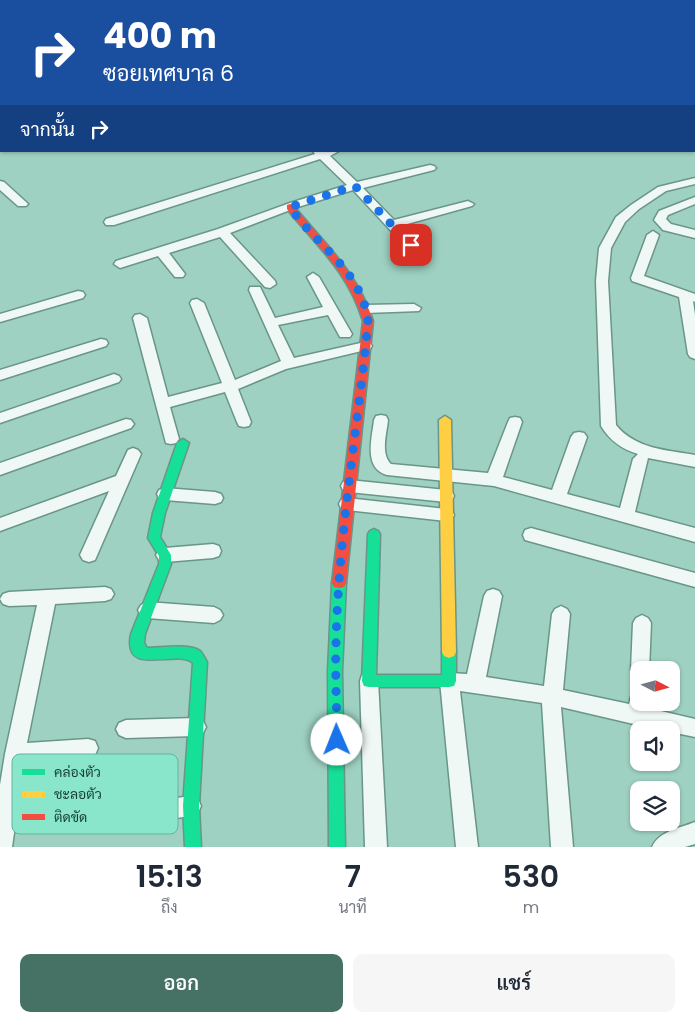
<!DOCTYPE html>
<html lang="th">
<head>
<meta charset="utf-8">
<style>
  body { margin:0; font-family:Poppins,Sarabun,sans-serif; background:#f6f6f7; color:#1f2937; height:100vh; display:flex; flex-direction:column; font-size:19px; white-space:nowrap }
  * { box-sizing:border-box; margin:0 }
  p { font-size:16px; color:#747a83 }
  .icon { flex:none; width:28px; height:28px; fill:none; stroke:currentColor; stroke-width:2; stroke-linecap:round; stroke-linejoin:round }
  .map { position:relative; height:847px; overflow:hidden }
  .side { display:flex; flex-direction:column; background:#fff; flex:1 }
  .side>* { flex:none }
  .banner { position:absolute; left:0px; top:0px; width:695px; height:152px; box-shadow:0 1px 4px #0004; background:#1a4fa0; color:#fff; overflow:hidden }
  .needle { width:32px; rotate:96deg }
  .tools { position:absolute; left:630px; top:661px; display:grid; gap:10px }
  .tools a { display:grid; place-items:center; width:50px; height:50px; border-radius:10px; background:#fff; box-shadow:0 1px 4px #0004; font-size:25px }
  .pin { position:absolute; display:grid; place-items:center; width:42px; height:42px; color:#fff; margin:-21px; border-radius:10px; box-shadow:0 2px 8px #0006 }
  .me { position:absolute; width:55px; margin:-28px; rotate:359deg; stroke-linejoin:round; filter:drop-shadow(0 0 4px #0008) }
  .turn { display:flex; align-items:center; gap:18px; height:105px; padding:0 20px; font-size:22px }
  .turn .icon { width:65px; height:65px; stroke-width:2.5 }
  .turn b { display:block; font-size:35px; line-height:42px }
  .then { display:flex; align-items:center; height:48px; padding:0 20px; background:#0003; gap:10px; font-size:19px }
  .eta { display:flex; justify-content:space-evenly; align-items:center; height:85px; text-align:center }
  .eta b { font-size:30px; font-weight:600; line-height:35px }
  .button { display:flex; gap:10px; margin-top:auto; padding:10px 20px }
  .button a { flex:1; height:58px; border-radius:10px; background:#467266; color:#fff; font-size:20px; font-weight:600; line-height:58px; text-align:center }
  .button a+a { background:#f6f6f7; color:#1f2937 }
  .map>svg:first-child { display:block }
</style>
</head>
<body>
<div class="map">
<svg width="695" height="847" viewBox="0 0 695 847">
  <rect width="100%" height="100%" fill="#9ed1c2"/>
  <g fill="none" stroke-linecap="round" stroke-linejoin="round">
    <g stroke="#6a9589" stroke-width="3">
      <g id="street">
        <path d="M 77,0 L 90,0 L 90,1 L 78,1 Z"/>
        <path d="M 399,0 L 408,0 L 408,1 L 400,1 Z"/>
        <path d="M 533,0 L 542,0 L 542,1 L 534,1 Z"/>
        <path d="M 694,0 L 695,1 L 695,8 L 694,1 L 691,1 Z"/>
        <rect x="694" y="26" width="1" height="6"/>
        <rect x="694" y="42" width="1" height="6"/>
        <rect x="694" y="96" width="1" height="7"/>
        <rect x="694" y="123" width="1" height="7"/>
        <path d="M 313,151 L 339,151 L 330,156 L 357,182 L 430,165 L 434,166 L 436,168 L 434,170 L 363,188 L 394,220 L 468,201 L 474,204 L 472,206 L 400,226 L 417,245 L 411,249 L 407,248 L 353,190 L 298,207 L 230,233 L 275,281 L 276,284 L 270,288 L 265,287 L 220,237 L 169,253 L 185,274 L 183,277 L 175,277 L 158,256 L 120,268 L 114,264 L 116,261 L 218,229 L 290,203 L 347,185 L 320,159 L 114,225 L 106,225 L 104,222 L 106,219 L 315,154 Z"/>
        <path d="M 695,178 L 695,184 L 666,191 L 639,209 L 625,222 L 611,248 L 608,281 L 616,425 C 635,449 667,450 695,455 L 695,467 L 648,458 L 635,512 L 695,528 L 695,542 L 494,486 L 387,475 C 363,468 372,438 374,420 L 376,416 L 381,415 L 386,416 L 388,420 C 387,432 380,454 391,464 L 488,473 L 508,422 L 510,418 L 515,417 L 520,418 L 522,422 L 503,477 L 552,490 L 571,437 L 574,433 L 579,432 L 584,433 L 587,437 L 567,494 L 620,508 L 633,459 L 638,454 C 622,449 610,441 601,426 L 596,281 L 599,248 L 616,217 L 631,205 L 658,187 Z"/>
        <path d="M 0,181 L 4,182 L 26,202 L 28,204 L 26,206 L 18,206 L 0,190 Z"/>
        <path d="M 695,197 L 695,204 L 668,215 L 666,219 L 671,224 L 695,230 L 695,238 L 663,230 L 654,220 L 659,211 Z"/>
        <path d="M 653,231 L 659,235 L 644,276 L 695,294 L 695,302 L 693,301 L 695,315 L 695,359 L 690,357 L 688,354 L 679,297 L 632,281 L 631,278 L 647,235 Z"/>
        <path d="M 313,273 L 319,277 L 352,334 L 350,337 L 340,337 L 328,315 L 278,325 L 294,358 L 365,342 L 370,343 L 372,346 L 370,349 L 286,369 L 238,389 L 251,422 L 249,426 L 244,427 L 239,426 L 237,422 L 225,392 L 170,407 L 179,439 L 176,443 L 171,444 L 166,443 L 133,318 L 135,315 L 140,314 L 147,318 L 168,397 L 222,383 L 190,303 L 192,300 L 197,299 L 204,303 L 235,380 L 281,361 L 249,290 L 250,287 L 260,287 L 275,318 L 323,307 L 307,277 Z"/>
        <path d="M 78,291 L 83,292 L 85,295 L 83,298 L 0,322 L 0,314 Z"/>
        <path d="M 414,304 L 421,308 L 419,311 L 366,313 L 359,309 L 366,305 Z"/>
        <path d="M 101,339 L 106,340 L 108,343 L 106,346 L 0,380 L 0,370 Z"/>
        <path d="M 114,374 L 119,376 L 121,379 L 119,382 L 0,423 L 0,413 Z"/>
        <path d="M 126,419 L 131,420 L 134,424 L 131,428 L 0,475 L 0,463 Z"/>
        <path d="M 133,448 L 138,450 L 141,454 L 95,560 L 89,562 L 83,560 L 80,555 L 109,491 L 0,531 L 0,518 L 116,476 L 128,450 Z"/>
        <path d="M 349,480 L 446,490 L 452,492 L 454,496 L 452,500 L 446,502 L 349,492 L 343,490 L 341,486 L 343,482 Z"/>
        <path d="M 165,488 L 215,492 L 221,494 L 223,498 L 221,502 L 215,504 L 165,500 L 159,498 L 157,494 L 159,490 Z"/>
        <path d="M 347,498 L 446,509 L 452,511 L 454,515 L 452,519 L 446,521 L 347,510 L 341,508 L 339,504 L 341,500 Z"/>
        <path d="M 531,528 L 695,573 L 695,587 L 525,540 L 523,535 L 525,530 Z"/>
        <path d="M 213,544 L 219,546 L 221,551 L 219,556 L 213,558 L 165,562 L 159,560 L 156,555 L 159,550 L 165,548 Z"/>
        <path d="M 105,587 L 111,589 L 114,594 L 111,599 L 105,601 L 55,604 L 27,743 L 88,739 L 95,741 L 98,748 L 95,755 L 88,757 L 24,763 L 12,847 L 0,847 L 0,785 L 5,754 L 37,605 L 9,606 L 3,604 L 0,599 L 3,594 L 9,592 Z"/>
        <path d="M 493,589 L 499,591 L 502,596 L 486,677 L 544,686 L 552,614 L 555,609 L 561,606 L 567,609 L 570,614 L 563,690 L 629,704 L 632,693 L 639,690 L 639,702 L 648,702 L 648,708 L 695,719 L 695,737 L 671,732 L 671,730 L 638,725 L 561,707 L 573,847 L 551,847 L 542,703 L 460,691 L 478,847 L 456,847 L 440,681 L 442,675 L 449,673 L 467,674 L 484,596 L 487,591 Z"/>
        <path d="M 147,602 L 214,607 L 220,610 L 223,615 L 220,620 L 214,623 L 147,618 L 141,615 L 138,610 L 141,605 Z"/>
        <path d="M 642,615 L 648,618 L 651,623 L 649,670 L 639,670 L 639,678 L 633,676 L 631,670 L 633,623 L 636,618 Z"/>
        <path d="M 369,673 L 376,675 L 378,681 L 387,847 L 365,847 L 360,681 L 362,675 Z"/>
        <path d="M 196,718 L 203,721 L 206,727 L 203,733 L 196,736 L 126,738 L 119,735 L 116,729 L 119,723 L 126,720 Z"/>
        <path d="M 191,796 L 198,799 L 201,806 L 198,813 L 191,816 L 103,828 L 96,825 L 92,818 L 96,811 L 103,808 Z"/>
        <path d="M 695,822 L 695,844 L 685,847 L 652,847 C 659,831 680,828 695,822 Z"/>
      </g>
    </g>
    <g stroke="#6a9589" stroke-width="3">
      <g id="fast">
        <path d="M 183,439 L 189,443 L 165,513 L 160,537 L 171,555 L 171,564 L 145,634 L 144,643 L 147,648 C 160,648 189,643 200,651 C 203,654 205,659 207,662 L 199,806 L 201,847 L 185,847 L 183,806 L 193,663 C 177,648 122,679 131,634 L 159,564 L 159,556 L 148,538 L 153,513 L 177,443 Z"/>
        <path d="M 374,529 L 378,531 L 380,534 L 376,675 L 442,675 L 442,652 L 444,648 L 449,646 L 454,648 L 456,652 L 456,681 L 454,686 L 449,687 L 369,687 L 364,686 L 362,681 L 368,534 L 370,531 Z"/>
        <path d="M 339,578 L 344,579 L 346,583 L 342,671 L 345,847 L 329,847 L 328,671 L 332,583 L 334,579 Z"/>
      </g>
    </g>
    <g stroke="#6a9589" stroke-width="3">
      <g id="slow">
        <rect x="0" y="58" width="1" height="4"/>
        <path d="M 445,416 L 451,420 L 456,652 L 454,656 L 449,658 L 444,656 L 442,652 L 439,420 Z"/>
      </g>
    </g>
    <g stroke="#6a9589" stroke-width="3">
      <g id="jam">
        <rect x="694" y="20" width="1" height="4"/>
        <path d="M 290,204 L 293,205 C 325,245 357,271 373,321 L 346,583 L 344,587 L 339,588 L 334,587 L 332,583 L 363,321 C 348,272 318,247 287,209 L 287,205 Z"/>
      </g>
    </g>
    <use href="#street" fill="#f0f8f6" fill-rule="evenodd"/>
    <use href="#fast" fill="#16e098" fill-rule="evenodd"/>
    <use href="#slow" fill="#ffcf43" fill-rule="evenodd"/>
    <use href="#jam" fill="#f24e42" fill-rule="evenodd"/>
  </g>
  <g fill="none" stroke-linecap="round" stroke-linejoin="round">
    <path stroke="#1a73e8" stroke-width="9" stroke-dasharray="0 16.2" d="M 337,740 C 337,708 335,677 336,645 C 338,537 358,429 368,321 C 362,270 316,246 290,207 L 355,186 L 411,245"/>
  </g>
  <rect x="12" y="754" width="166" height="80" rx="8" fill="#89e6cb" stroke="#67b49e" stroke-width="1"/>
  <rect x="22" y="769" width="23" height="6" fill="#16e098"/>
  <rect x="22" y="791" width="23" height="7" fill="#ffcf43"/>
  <rect x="22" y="814" width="23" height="6" fill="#f24e42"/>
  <g font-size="14" fill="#173f34">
    <text x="54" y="777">คล่องตัว</text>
    <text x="54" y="799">ชะลอตัว</text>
    <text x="54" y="822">ติดขัด</text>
  </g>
</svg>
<div class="tools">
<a><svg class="needle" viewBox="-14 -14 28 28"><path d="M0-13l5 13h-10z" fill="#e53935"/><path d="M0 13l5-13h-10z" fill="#747a83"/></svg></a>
<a><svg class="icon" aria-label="sound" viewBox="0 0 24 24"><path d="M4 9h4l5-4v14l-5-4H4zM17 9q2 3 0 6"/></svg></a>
<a><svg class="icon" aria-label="layers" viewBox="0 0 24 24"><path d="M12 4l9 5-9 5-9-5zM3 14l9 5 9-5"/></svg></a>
</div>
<div class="pin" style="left:411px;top:245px;background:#d93025"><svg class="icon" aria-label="arrive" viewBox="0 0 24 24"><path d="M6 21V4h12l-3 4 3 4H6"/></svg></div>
<svg class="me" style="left:337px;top:740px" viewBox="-20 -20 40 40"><circle r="19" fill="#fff"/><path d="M0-13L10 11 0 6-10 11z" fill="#1a73e8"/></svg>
<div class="banner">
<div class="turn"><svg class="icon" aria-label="right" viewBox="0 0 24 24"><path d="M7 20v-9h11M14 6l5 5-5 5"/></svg><div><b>400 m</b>ซอยเทศบาล 6</div></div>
<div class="then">จากนั้น<svg class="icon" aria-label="right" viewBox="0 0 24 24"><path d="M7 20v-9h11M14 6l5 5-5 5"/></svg></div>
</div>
</div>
<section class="side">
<div class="eta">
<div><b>15:13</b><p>ถึง</p></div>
<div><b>7</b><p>นาที</p></div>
<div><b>530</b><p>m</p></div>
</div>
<div class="button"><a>ออก</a><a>แชร์</a></div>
</section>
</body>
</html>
